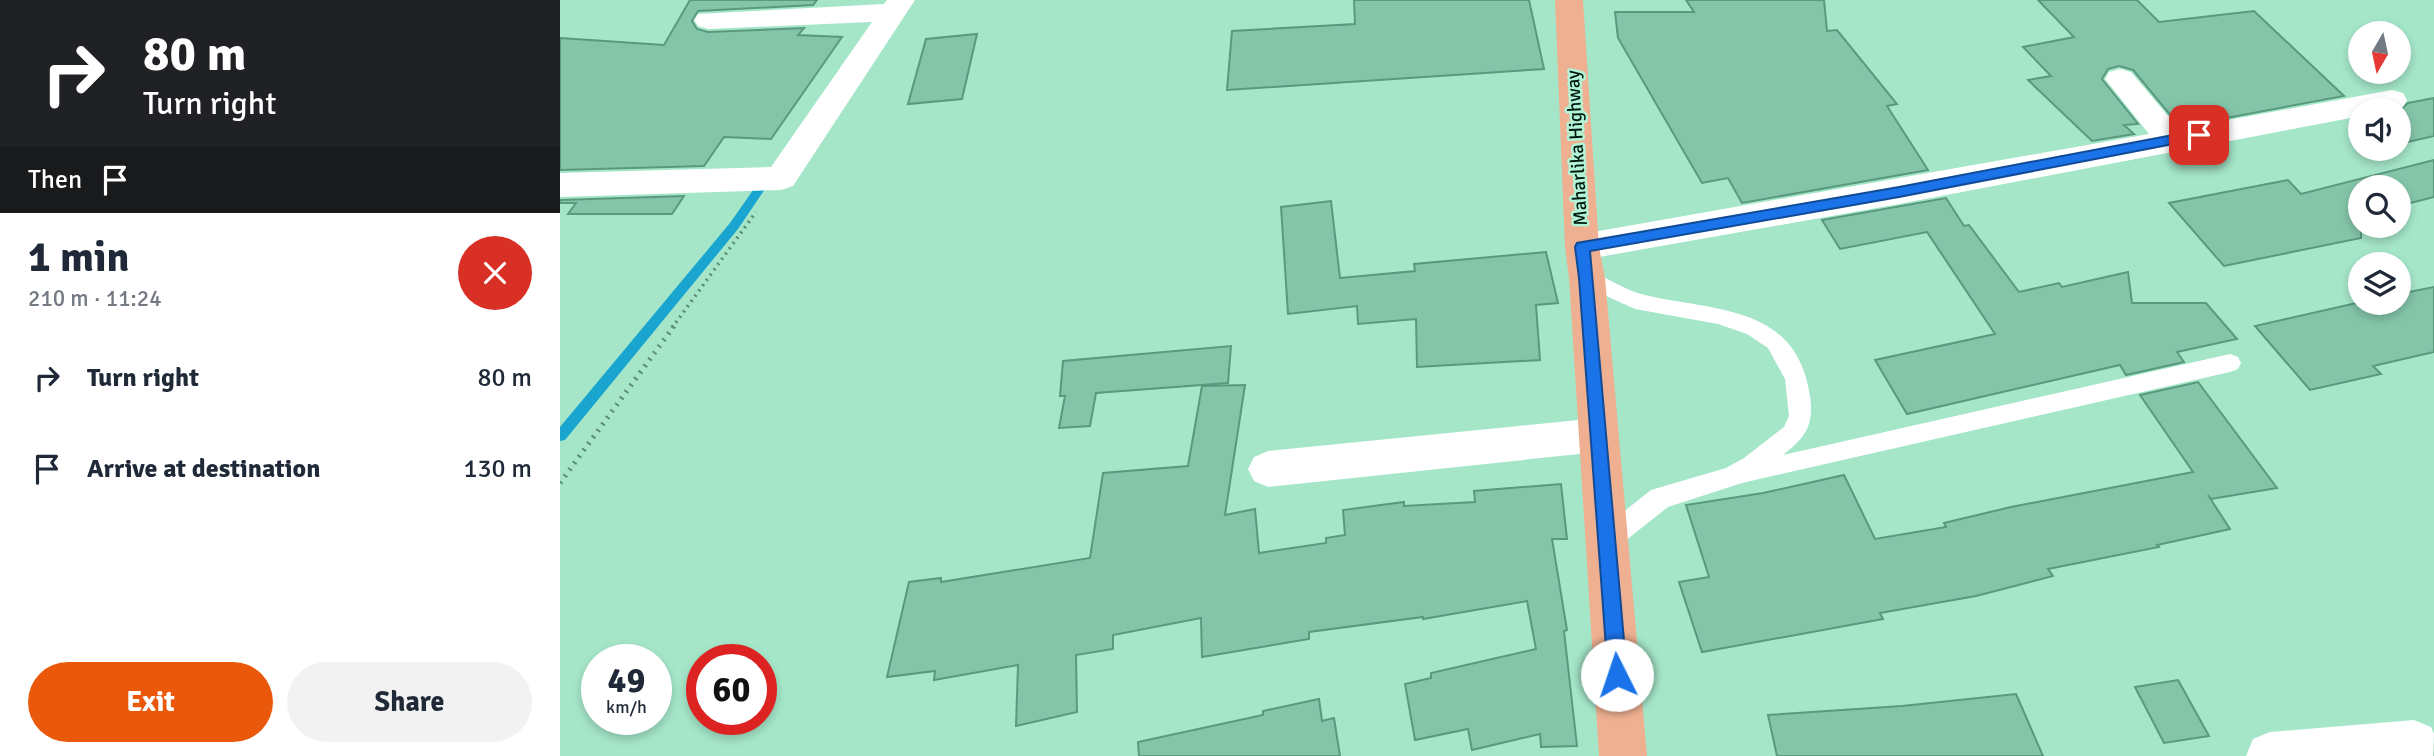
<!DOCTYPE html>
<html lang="en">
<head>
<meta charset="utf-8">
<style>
  body { margin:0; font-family:Signika,sans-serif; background:#f2f2f3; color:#1f2937; height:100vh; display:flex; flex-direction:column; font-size:26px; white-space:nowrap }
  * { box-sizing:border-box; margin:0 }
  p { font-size:23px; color:#747a83 }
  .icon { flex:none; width:38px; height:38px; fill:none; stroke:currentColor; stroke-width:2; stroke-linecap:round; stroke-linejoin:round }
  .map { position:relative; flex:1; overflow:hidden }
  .drawer { display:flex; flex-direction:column; background:#fff; width:560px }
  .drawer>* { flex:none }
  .top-card { background:#202124; color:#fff; overflow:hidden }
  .needle { width:46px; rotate:189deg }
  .controls { position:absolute; left:1788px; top:21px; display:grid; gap:14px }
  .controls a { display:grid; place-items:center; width:63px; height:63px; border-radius:50%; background:#fff; box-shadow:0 4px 10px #0003; font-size:35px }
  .speed { position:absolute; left:21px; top:644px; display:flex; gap:14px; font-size:35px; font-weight:700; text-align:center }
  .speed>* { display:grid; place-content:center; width:91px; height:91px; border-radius:50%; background:#fff; box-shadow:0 4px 10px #0003; line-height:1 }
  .speed small { font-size:18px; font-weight:400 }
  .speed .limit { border:10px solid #d22; background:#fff; color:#111 }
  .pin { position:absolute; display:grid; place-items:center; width:60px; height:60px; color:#fff; margin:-30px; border-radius:14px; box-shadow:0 4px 10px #0006 }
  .me { position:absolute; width:77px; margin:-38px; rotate:356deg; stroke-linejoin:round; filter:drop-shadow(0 0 5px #0008) }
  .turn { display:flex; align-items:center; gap:24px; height:147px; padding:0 28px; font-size:32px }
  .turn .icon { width:91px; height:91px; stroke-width:2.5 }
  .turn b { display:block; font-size:49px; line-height:60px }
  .then { display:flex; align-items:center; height:66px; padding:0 28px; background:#0003; gap:14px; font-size:26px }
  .round { display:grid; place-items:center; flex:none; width:74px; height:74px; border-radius:37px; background:#f2f2f3 }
  .headline { display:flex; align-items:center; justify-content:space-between; height:119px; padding:0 28px }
  h1 { font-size:42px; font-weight:800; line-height:52px }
  .cta { display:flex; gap:14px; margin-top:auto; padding:14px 28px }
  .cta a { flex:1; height:80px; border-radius:42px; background:#ea580c; color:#fff; font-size:28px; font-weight:800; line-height:80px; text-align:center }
  .cta a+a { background:#f2f2f3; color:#1f2937 }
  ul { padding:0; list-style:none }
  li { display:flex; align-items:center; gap:21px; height:91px; padding:0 28px }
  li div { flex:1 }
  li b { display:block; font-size:26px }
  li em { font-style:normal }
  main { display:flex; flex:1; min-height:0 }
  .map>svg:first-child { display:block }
</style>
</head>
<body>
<main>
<section class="drawer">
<div class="top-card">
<div class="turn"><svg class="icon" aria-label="right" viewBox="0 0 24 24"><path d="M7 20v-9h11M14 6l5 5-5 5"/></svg><div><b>80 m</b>Turn right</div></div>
<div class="then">Then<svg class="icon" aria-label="arrive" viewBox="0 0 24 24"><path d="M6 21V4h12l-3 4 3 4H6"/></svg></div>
</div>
<div class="headline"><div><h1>1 min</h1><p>210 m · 11:24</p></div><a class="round" style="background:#d93025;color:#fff"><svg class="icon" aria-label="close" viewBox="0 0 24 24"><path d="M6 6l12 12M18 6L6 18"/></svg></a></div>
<ul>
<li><svg class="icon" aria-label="right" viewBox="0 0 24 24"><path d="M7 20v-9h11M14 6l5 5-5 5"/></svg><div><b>Turn right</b></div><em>80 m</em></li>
<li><svg class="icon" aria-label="arrive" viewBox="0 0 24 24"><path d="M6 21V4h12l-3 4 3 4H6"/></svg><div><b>Arrive at destination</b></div><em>130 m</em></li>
</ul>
<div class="cta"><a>Exit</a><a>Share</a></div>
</section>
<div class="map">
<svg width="1874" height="756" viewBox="0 0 1874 756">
  <rect width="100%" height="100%" fill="#a5e6c9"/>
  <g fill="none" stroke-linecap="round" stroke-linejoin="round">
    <path fill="#19a5d0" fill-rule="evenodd" d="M 202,182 L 207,186 L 178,229 L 5,440 L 0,441 L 0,427 L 170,223 L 198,183 Z"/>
  </g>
  <g fill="#84c5a9" stroke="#59997e" stroke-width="2">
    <path d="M 130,0 L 257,0 L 253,5 L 138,11 L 132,21 L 137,29 L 148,32 L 244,28 L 238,35 L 282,37 L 211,139 L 164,137 L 144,166 L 0,170 L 0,38 L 104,45 Z"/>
    <path d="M 794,0 L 969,0 L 984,69 L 667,90 L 672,31 L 795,24 Z"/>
    <path d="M 1126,0 L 1264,0 L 1267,31 L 1277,30 L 1337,104 L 1327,106 L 1368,170 L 1182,203 L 1168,178 L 1142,183 L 1058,38 L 1055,12 L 1134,12 Z"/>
    <path d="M 1478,0 L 1577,0 L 1599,22 L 1694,11 L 1784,96 L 1661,119 L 1616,122 L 1573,70 L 1559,66 L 1548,69 L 1542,79 L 1578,124 L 1564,125 L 1574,134 L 1532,141 L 1468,80 L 1491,76 L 1463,47 L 1514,37 Z"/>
    <path d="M 417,34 L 402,99 L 348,104 L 366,39 Z"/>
    <path d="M 1874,98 L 1874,136 L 1839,144 L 1839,111 L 1848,103 Z"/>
    <path d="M 1874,160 L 1874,197 L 1839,206 L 1839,187 L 1801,187 L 1801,238 L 1664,266 L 1609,203 L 1728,180 L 1741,194 Z"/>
    <path d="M 124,196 L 112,214 L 8,214 L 16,203 L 0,203 L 0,200 Z"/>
    <path d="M 1386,198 L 1404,226 L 1409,225 L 1459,292 L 1499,283 L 1502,287 L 1568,272 L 1572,303 L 1646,303 L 1677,339 L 1617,352 L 1624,362 L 1566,375 L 1560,365 L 1347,414 L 1315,360 L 1435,334 L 1367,232 L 1280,249 L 1262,220 Z"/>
    <path d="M 771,201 L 780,278 L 855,271 L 854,264 L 986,252 L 998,303 L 976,305 L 980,360 L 857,367 L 856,319 L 798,324 L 797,306 L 728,314 L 721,207 Z"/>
    <path d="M 1874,287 L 1874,352 L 1813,366 L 1821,374 L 1750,390 L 1695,326 L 1801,302 L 1839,303 L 1839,294 Z"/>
    <path d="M 671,346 L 668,383 L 536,393 L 530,426 L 499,428 L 505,396 L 500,396 L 503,361 Z"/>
    <path d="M 1638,382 L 1717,488 L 1651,499 L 1648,495 L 1670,529 L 1597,545 L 1599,547 L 1488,569 L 1493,576 L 1416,596 L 1320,613 L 1323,619 L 1142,652 L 1119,582 L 1149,577 L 1126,505 L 1203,493 L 1284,475 L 1315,539 L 1386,527 L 1384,523 L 1451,507 L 1633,472 L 1580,395 Z"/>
    <path d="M 685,385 L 665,515 L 695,509 L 699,553 L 766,543 L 766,538 L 785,535 L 783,510 L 844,502 L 844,506 L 915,502 L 914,491 L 1001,484 L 1007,539 L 992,539 L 1007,630 L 1004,631 L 1017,746 L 981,747 L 980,734 L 912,750 L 908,729 L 855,740 L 845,684 L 871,678 L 871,673 L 976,649 L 967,601 L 863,619 L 863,617 L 749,632 L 749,639 L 642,657 L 641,618 L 553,635 L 553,649 L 516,655 L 517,712 L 456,726 L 458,665 L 374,680 L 375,671 L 327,677 L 349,582 L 381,578 L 381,582 L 530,558 L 543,473 L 628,466 L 642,386 Z"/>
    <path d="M 1618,680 L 1649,736 L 1604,743 L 1575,687 Z"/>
    <path d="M 1456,694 L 1483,756 L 1217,756 L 1208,715 L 1342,706 Z"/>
    <path d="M 759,699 L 762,721 L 774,718 L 780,756 L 579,756 L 578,742 L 703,715 L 703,711 Z"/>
  </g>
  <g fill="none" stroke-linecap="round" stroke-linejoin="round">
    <path stroke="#5d8d78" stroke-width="3.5" stroke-dasharray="2 4.5" stroke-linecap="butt" d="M 112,328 L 196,212"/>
    <path stroke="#5d8d78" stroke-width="5" stroke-dasharray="2 6" stroke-linecap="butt" d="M 0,483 L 114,326"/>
    <path fill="#fff" fill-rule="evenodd" d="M 1027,270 C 1046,276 1062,289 1081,294 C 1152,312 1236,302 1250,396 C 1254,425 1246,437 1223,455 L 1670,354 L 1678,357 L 1681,363 L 1678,369 L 1670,372 L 1182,483 L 1108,507 L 1056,548 L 1047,551 L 1038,548 L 1034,540 L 1038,532 L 1091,490 L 1166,468 L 1184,458 L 1224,427 L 1229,416 L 1225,379 L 1208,348 L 1187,334 L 1158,324 L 1075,309 L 1020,284 L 1016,278 L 1020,272 Z"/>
    <g fill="#fff" fill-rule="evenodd">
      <path d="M 327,0 L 355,0 L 233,186 L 221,190 L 0,197 L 0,173 L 211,167 L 312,22 L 148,29 L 138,26 L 134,20 L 138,14 L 324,4 Z"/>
      <path d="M 1560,69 L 1571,72 L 1619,129 L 1832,90 L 1843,93 L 1847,100 L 1843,107 L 1831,110 L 1801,110 L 1801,116 L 1339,204 L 1022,260 L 1010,256 L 1005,247 L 1010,238 L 1022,234 L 1589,134 L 1545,79 L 1549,72 Z"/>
      <path d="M 1038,418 L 1052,423 L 1058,435 L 1052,447 L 1038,452 L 708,487 L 694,481 L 688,469 L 694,457 L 708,451 Z"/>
      <path d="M 1854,720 L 1871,727 L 1874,734 L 1873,756 L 1686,756 L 1693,739 L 1710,732 Z"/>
    </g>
    <path fill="#efb091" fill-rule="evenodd" d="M 995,0 L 1023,0 L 1039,247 L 1045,278 L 1087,756 L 1039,756 L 1009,278 L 1005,247 Z"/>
  </g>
  <path fill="#1a73e8" stroke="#114b97" stroke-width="2" d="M 1639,130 L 1646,135 L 1644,138 L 1339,197 L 1030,251 L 1067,675 L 1064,681 L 1057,684 L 1050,681 L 1048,675 L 1019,278 L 1015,247 L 1017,243 L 1339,187 Z"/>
  <g text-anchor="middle" stroke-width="5" stroke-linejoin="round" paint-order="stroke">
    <g font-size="19" fill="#011a11" stroke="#b2f4d6">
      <text transform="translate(1016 148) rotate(-93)" y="7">Maharlika Highway</text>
    </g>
  </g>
</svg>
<div class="controls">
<a><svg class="needle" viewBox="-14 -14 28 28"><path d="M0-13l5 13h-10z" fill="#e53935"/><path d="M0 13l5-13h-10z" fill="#747a83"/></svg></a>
<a><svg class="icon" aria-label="sound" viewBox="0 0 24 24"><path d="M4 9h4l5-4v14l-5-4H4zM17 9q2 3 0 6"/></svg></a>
<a><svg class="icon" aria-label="search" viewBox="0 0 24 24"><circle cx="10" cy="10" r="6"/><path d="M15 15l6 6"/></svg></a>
<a><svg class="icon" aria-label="layers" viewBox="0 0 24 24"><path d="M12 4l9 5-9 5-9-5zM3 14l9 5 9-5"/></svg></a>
</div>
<div class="speed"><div>49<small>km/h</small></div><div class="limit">60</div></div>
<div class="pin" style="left:1639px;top:135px;background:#d93025"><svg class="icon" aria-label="arrive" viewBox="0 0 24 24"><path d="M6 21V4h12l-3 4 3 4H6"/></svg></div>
<svg class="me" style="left:1057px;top:675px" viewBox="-20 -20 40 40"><circle r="19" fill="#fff"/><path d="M0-13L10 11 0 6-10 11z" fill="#1a73e8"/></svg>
</div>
</main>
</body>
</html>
